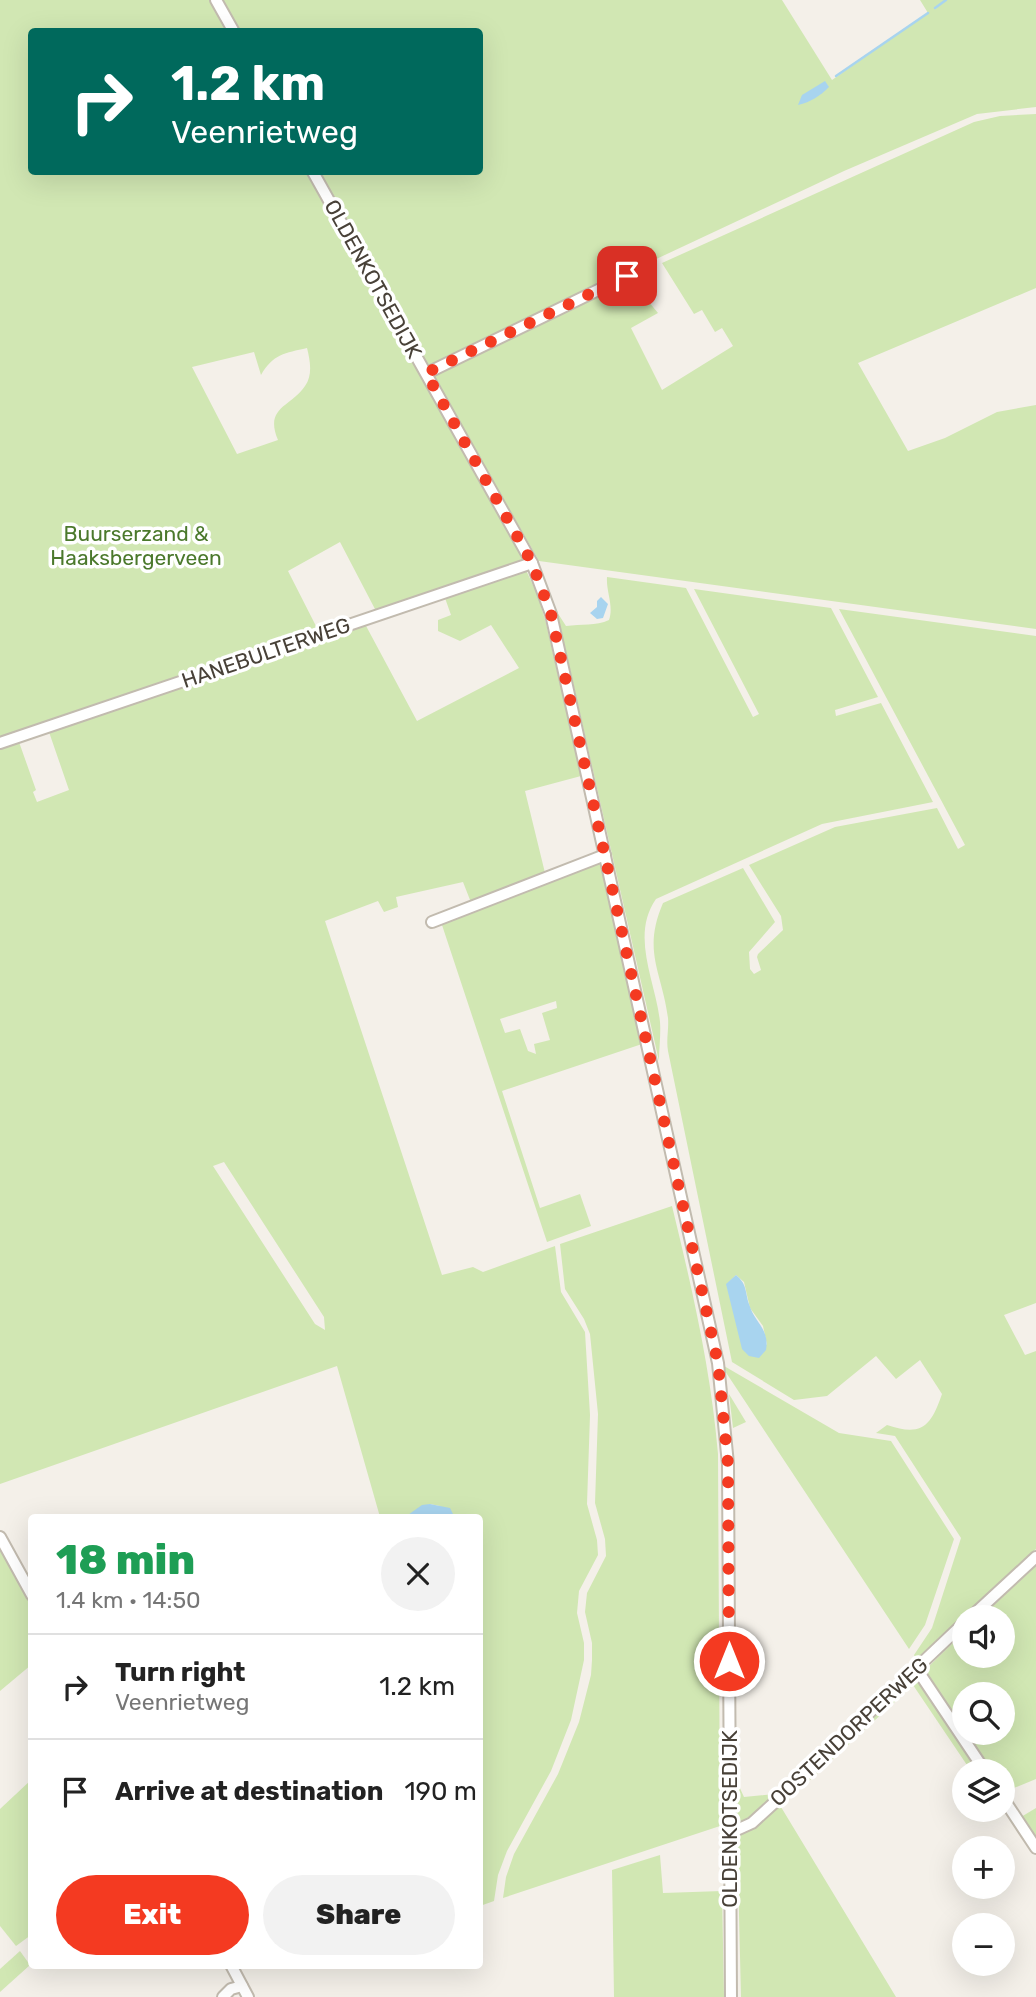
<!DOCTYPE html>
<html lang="en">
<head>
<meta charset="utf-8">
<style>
  body { margin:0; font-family:Rubik,sans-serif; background:#f2f2f2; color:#222; height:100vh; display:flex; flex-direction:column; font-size:26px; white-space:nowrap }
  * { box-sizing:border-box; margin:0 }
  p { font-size:23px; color:#767676 }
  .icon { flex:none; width:38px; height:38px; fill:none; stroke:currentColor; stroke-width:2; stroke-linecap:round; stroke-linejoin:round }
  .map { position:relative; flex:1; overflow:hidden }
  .details { position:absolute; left:28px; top:1514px; width:455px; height:455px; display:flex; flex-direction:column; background:#fff; border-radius:7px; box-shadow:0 7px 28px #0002 }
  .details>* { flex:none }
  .guide { position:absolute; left:28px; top:28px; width:455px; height:147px; border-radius:7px; box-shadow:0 7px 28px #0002; background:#00695c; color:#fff; overflow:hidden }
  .controls { position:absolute; left:952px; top:1605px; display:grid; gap:14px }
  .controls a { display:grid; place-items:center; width:63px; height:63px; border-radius:50%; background:#fff; box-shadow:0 7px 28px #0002; font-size:35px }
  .pin { position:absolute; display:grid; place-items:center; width:60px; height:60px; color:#fff; margin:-30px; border-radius:14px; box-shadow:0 4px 10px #0006 }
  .me { position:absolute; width:77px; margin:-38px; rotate:0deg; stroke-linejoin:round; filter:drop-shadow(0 0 5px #0008) }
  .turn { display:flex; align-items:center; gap:24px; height:147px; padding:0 28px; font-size:32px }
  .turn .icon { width:91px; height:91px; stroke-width:2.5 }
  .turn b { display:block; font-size:49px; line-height:60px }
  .round { display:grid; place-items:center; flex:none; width:74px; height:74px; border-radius:37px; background:#f2f2f2 }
  .overview { display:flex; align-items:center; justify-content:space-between; height:119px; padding:0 28px }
  h1 { font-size:42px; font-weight:800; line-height:52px; color:#1e9e55 }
  .action { display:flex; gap:14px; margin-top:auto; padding:14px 28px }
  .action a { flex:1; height:80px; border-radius:42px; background:#f43a21; color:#fff; font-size:28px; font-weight:800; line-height:80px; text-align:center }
  .action a+a { background:#f2f2f2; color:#222 }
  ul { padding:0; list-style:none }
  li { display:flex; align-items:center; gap:21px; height:105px; padding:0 28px; border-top:2px solid #e0e0e0 }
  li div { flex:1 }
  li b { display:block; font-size:26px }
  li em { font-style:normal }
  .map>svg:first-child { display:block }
</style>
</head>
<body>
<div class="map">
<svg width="1036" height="1997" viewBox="0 0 1036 1997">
  <rect width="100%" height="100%" fill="#f4f0e9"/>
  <g fill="#d1e7b3" fill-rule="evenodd">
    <path d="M 0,0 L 782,0 L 832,80 L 928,13 L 920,0 L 1036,0 L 1036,107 L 977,114 L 844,171 L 571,299 L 421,375 L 525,559 L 376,611 L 340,542 L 288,571 L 318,630 L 0,738 ZM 32,32 L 480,32 L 480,172 L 32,172 ZM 307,348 C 310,360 313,375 305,386 C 291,407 264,407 278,440 L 237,454 L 192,367 L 254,352 L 261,375 C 273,354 285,353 307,348 Z"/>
    <path d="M 1036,114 L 1036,288 L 858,363 L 908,451 L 945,438 L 997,412 L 1036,405 L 1036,629 L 539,561 L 432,374 L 629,278 L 658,313 L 631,328 L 662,390 L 733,346 L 722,328 L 715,332 L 702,310 L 694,314 L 662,263 L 974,122 L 1000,116 Z"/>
    <path d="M 526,570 L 538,596 L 546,623 L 581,776 L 525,791 L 546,877 L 472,905 L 463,882 L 396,897 L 398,907 L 384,912 L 378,901 L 325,921 L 442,1275 L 473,1267 L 483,1272 L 555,1246 L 561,1292 L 585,1332 L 590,1415 L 587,1504 L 597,1540 L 598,1555 L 579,1591 L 577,1613 L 584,1643 L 584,1660 L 571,1720 L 551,1771 L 507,1851 L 498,1875 L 494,1901 L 480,1906 L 480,1517 L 446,1517 L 448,1516 L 440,1506 L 430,1504 L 405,1517 L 380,1517 L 337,1366 L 0,1484 L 0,748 L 19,742 L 36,790 L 33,792 L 37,802 L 69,790 L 49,732 L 365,624 L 417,721 L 519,668 L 491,625 L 460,641 L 438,631 L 438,620 L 451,615 L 445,598 ZM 224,1162 L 324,1317 L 325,1330 L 315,1324 L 213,1166 Z"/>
    <path d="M 607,577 L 686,588 L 753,717 L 759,714 L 694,589 L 831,608 L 878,697 L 835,710 L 836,716 L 881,703 L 933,802 L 822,824 L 656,899 C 630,936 656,982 660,1022 C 661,1034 659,1048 659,1061 L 557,612 L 566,626 C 581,624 596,626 609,620 C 614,606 606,592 607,577 Z"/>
    <path d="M 839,609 L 1036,636 L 1036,1303 L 1004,1315 L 1025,1355 L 1036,1351 L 1036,1549 L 917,1661 L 914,1655 L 932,1628 L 961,1538 L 895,1436 L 876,1433 L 887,1425 C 922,1437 931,1426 942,1394 L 920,1360 L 896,1379 L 876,1356 L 827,1396 L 794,1400 L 732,1362 L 668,1051 C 666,1040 669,1029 668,1018 C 662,971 642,952 663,903 L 743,868 L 775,922 L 749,952 L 750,969 L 754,974 L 761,970 L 757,957 L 758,954 L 783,930 L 781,916 L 749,865 L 835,827 L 937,808 L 958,849 L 965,845 ZM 736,1275 L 744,1282 L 750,1308 L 763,1326 L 767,1345 L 734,1313 L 727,1284 Z"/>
    <path d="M 601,862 L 642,1044 L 502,1091 L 540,1208 L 580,1194 L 591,1226 L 547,1242 L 441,922 ZM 556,1001 L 557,1008 L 542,1013 L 550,1040 L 534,1044 L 536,1054 L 528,1051 L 520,1029 L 505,1033 L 500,1019 Z"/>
    <path d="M 672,1206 C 692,1288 711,1370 718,1454 L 720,1826 L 503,1898 L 506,1877 L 514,1854 L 558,1774 L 579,1722 L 591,1675 L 592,1660 L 592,1643 L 585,1612 L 587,1593 L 606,1556 L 605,1539 L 595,1503 L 598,1414 L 590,1334 L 584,1319 L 565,1289 L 560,1244 Z"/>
    <path d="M 724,1366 L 839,1433 L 891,1441 L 954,1539 L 925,1625 L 909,1649 L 725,1371 Z"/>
    <path d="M 729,1394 L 746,1422 L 733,1428 Z"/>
    <path d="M 0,1546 L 32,1605 L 31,1665 L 0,1691 Z"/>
    <path d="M 1036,1566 L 1036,1779 L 1004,1792 L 1003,1771 L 990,1771 L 965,1733 L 1003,1732 L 1003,1694 L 964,1694 L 964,1731 L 924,1671 L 964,1632 L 964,1656 L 1003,1656 L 1003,1617 L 981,1617 Z"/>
    <path d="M 916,1674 L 981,1771 L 971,1771 L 913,1685 L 781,1807 L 896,1997 L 741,1997 L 737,1833 Z"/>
    <path d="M 31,1780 L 31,1935 L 16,1946 L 0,1926 L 0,1809 Z"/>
    <path d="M 738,1784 L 744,1797 L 775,1794 C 770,1810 751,1819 737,1827 Z"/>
    <path d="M 1036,1808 L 1036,1839 L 1021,1817 Z"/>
    <path d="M 660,1855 L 663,1893 L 722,1891 L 724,1997 L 614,1997 L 612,1870 Z"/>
    <path d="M 20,1951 L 30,1965 L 0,1992 L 0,1969 Z"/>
  </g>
  <g fill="#a8d4ef">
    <path d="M 825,81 L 829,87 C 820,96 811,102 798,105 L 802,95 Z"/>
    <path d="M 601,597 L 608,604 L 603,618 L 597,619 L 590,613 L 597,607 L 597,601 Z"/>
    <path d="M 736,1275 C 747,1284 745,1291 749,1304 C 754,1322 770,1329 766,1350 L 759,1358 L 749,1356 L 742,1349 L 726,1284 Z"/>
    <path d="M 430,1504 L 450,1508 L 454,1516 L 405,1517 L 422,1505 Z"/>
  </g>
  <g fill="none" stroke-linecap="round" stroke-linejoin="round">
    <g stroke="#a8d4ef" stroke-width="2.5">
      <path d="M 935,8 L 946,0"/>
      <path d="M 836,76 L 928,13"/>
    </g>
    <g stroke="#c2bbaf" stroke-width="14">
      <g id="minor">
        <path d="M 216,0 L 234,32"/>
        <path d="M 313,172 L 532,563 L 551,614 L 718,1363 L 728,1464 L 731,1997"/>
        <path d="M 427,373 L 627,276"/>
        <path d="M 0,743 L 532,563"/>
        <path d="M 432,922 L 605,855"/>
        <path d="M 0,1537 L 32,1595"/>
        <path d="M 971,1617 L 1036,1557"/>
        <path d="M 916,1668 L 985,1771"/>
        <path d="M 1003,1798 L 1036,1848"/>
        <path d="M 730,1833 L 752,1823 L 775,1802 L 964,1623"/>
        <path d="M 231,1965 L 248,1997"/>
        <path d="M 223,1997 L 231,1989 L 242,1986"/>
      </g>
    </g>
    <use href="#minor" stroke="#fff" stroke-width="10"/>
  </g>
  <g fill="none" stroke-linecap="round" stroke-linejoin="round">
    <path stroke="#f43a21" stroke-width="12" stroke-dasharray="0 21.6" d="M 627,276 L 426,373 L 532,563 L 551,614 L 718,1363 L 728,1464 L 729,1661"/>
  </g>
  <g text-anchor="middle" stroke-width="7" stroke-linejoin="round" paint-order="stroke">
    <g font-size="21" fill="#484138" stroke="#fff">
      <text transform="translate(373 279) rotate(61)" y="7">OLDENKOTSEDIJK</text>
      <text transform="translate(266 653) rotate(-19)" y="7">HANEBULTERWEG</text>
      <text transform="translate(849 1732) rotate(-43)" y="7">OOSTENDORPERWEG</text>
      <text transform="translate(730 1819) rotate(-90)" y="7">OLDENKOTSEDIJK</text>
    </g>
    <g font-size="21" fill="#4b792c" stroke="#fff">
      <text x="136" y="541">Buurserzand &amp;<tspan x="136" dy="24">Haaksbergerveen</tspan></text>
    </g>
  </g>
</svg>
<div class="controls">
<a><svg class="icon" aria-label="sound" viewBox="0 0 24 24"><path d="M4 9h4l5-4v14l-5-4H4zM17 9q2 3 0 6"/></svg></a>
<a><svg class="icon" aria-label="search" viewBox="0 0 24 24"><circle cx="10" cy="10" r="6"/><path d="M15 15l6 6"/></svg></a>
<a><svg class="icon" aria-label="layers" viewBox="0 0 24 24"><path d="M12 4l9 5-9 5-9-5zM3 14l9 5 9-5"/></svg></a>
<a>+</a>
<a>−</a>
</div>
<div class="pin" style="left:627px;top:276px;background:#d93025"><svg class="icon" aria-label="arrive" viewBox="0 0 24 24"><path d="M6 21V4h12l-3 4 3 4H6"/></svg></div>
<svg class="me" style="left:729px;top:1661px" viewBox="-20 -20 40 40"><circle r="17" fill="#f43a21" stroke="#fff" stroke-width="3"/><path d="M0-11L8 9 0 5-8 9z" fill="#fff"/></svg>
<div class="guide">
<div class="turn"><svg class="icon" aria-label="right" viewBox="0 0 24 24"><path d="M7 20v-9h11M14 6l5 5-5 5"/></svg><div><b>1.2 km</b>Veenrietweg</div></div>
</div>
<section class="details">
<div class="overview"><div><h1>18 min</h1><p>1.4 km · 14:50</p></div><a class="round"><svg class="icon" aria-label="close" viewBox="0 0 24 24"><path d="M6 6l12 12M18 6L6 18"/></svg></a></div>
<ul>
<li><svg class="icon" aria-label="right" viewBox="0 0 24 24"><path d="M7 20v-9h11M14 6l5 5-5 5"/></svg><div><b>Turn right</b><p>Veenrietweg</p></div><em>1.2 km</em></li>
<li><svg class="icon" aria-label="arrive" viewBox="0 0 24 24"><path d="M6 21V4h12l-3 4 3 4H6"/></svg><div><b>Arrive at destination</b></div><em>190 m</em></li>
</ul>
<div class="action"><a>Exit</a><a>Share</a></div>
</section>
</div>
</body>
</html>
